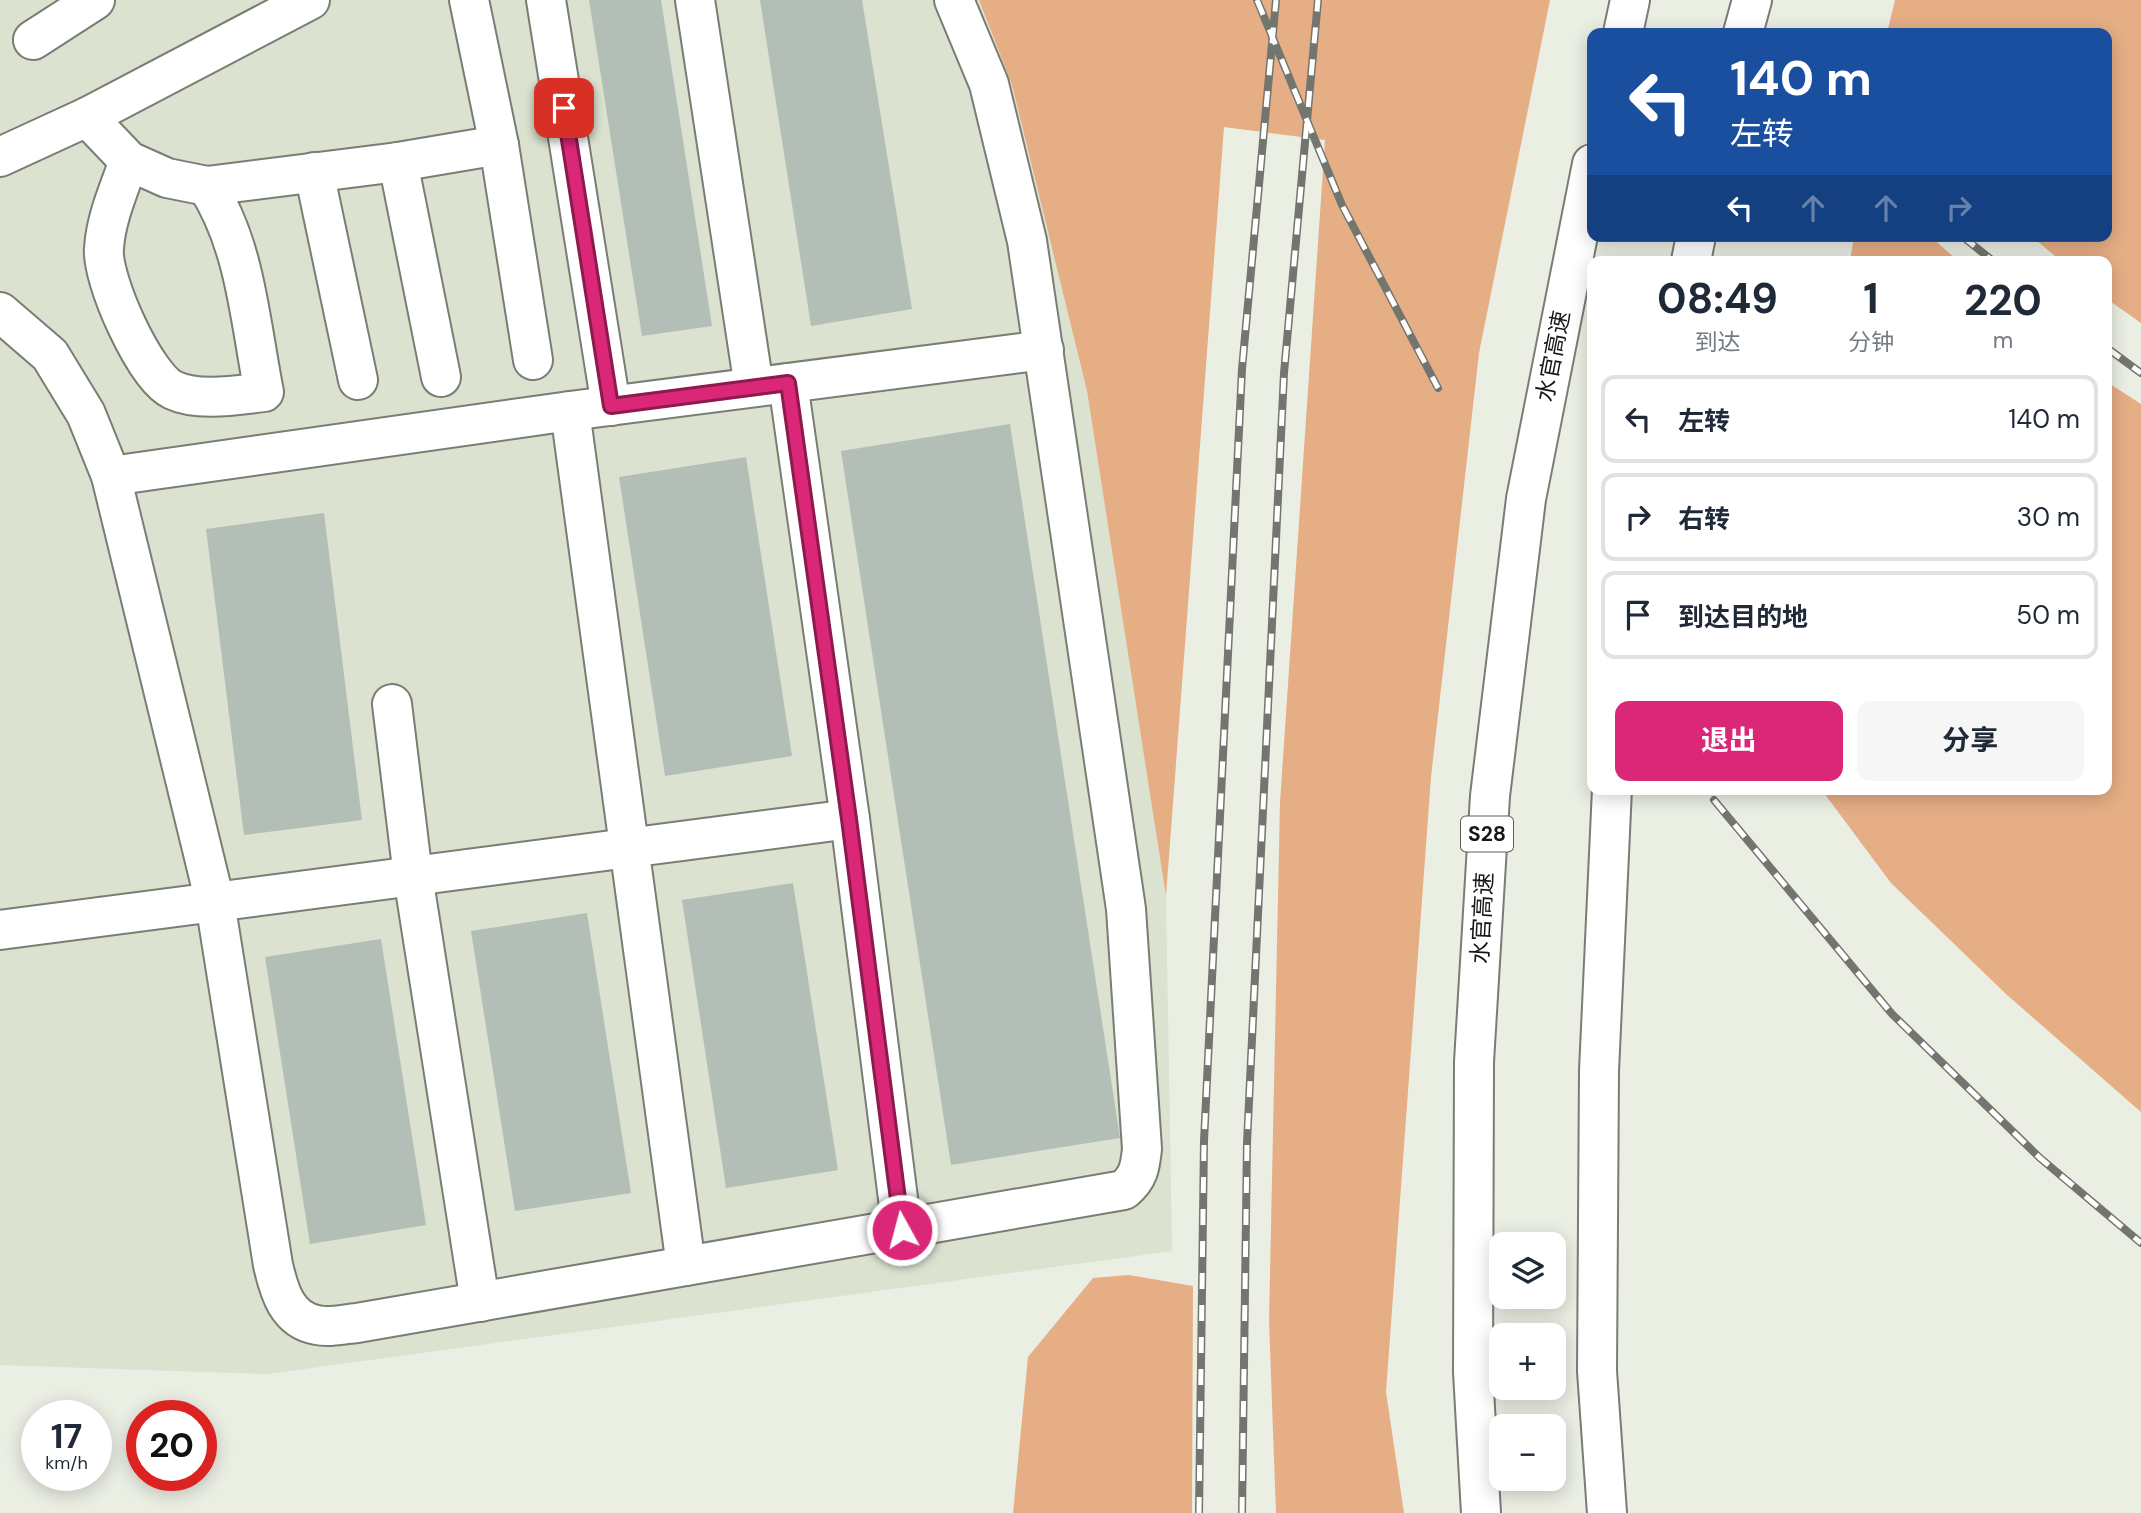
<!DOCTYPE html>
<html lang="zh">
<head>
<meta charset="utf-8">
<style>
  body { margin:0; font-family:"DM Sans","Noto Sans SC",sans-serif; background:#f6f6f7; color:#1f2937; height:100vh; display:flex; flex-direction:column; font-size:26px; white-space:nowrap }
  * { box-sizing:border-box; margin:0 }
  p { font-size:23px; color:#747a83 }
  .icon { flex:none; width:38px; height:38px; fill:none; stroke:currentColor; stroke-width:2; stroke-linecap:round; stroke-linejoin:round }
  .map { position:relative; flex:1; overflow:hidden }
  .side { position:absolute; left:1587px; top:256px; width:525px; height:539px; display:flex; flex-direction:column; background:#fff; border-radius:14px; box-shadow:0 4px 18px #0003 }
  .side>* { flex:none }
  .guide { position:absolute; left:1587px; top:28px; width:525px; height:214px; border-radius:14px; box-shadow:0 4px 18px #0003; background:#1a4fa0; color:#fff; overflow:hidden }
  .tools { position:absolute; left:1489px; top:1232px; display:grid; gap:14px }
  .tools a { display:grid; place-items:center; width:77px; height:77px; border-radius:14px; background:#fff; box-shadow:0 4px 18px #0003; font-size:35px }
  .speed { position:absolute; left:21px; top:1400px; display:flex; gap:14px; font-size:35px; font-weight:700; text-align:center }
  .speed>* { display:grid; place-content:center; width:91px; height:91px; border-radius:50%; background:#fff; box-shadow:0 4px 18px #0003; line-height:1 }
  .speed small { font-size:18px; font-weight:400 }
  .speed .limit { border:10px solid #d22; background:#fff; color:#111 }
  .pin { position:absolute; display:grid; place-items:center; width:60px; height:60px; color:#fff; margin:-30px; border-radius:14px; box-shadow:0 4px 10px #0006 }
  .me { position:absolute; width:77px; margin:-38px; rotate:353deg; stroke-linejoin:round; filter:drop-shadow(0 0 5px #0008) }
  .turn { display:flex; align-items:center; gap:24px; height:147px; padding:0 28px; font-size:32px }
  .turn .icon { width:91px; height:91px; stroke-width:2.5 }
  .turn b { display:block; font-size:49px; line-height:60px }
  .lanes { display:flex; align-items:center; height:66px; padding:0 28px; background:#0003; justify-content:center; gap:35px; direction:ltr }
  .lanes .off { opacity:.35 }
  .eta { display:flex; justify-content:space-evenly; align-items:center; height:119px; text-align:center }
  .eta b { font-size:42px; font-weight:700; line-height:49px }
  .primary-button { display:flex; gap:14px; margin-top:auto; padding:14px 28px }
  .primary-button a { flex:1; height:80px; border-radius:14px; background:#db2777; color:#fff; font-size:28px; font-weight:700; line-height:80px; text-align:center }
  .primary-button a+a { background:#f6f6f7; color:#1f2937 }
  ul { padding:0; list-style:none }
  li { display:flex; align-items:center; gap:21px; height:88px; margin:0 14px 10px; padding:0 14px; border:4px solid #e0e1e3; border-radius:14px }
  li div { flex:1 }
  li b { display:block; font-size:26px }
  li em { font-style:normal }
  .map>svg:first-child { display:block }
</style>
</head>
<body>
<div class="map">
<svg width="2141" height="1513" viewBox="0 0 2141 1513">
  <rect width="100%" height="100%" fill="#eaeee3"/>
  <path fill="#dbe2d0" d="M 0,0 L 979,0 L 1012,85 L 1087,391 L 1146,764 L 1166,896 L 1172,1251 L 267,1374 L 0,1365 Z"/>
  <g fill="#e6ae85">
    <path d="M 979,0 L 1550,0 L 1479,353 L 1431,777 L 1386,1392 L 1404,1513 L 1276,1513 L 1269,1321 L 1280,802 L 1325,140 L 1224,127 L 1166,896 L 1087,391 L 1012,85 Z"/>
    <path d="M 1895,0 L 2141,0 L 2141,323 L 2107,299 L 2107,261 L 2061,261 L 2031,236 L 2107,236 L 2107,33 L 1887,33 Z"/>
    <path d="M 1854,236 L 1930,236 L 1958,261 L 1850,261 Z"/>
    <path d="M 2107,382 L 2141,404 L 2141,1112 L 2006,994 L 1891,883 L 1821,789 L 2107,789 Z"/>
    <path d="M 1129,1275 L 1193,1286 L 1192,1513 L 1013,1513 L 1028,1357 L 1093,1278 Z"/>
  </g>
  <g fill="#b3beb7">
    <path d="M 589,0 L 661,0 L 712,326 L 642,336 Z"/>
    <path d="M 760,0 L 862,0 L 912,309 L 811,326 Z"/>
    <path d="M 1010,424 L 1120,1138 L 951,1165 L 841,451 Z"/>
    <path d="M 746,457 L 792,756 L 665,776 L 619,477 Z"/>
    <path d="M 324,513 L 362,820 L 244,835 L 206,529 Z"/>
    <path d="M 793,883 L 838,1170 L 726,1188 L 682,900 Z"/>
    <path d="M 587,913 L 631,1193 L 515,1211 L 471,931 Z"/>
    <path d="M 381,939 L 426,1225 L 310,1244 L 265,957 Z"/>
  </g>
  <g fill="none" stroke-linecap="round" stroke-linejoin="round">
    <g stroke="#797d73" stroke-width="42">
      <g id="minor">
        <path d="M 546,0 L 611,406"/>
        <path d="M 695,0 L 754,387"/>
        <path d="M 33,40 L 95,0"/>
        <path d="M 87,117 L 129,161 L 167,178 L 207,186 L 398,162 L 499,145 L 469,0"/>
        <path d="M 499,145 L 533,360"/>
        <path d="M 0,157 L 87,117 L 310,0"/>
        <path d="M 129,161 C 119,189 106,218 104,248 C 101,279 145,377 173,390 C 198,402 237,395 264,392 C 250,322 246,247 207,186"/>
        <path d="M 398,162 L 441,377"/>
        <path d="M 314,172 L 358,380"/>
        <path d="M 0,312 L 50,355 L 86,414 L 111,476 L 215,902 L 273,1265 C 279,1291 287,1320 317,1325 C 329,1328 345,1324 357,1323 L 1124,1190 C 1139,1177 1140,1167 1142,1149 L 1126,909 L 1027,241 L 989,84 L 954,0"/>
        <path d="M 788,383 L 850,819 L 902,1230"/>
        <path d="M 570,411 L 686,1266"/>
        <path d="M 111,476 L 570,411 L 1044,350"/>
        <path d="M 392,704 L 413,876 L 480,1302"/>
        <path d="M 0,930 L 850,819"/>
      </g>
    </g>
    <g stroke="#797d73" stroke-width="42">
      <g id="highway">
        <path d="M 1623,33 L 1630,0"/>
        <path d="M 1743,33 L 1752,0"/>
        <path d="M 1691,261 L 1696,236"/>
        <path d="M 1481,1513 L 1473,1372 L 1474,1062 L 1490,796 L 1526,499 L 1592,164"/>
        <path d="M 1607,1513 L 1597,1371 L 1599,1071 L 1612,789"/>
      </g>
    </g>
    <use href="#minor" stroke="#fff" stroke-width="38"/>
    <use href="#highway" stroke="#fff" stroke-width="38"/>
    <g stroke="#73766f" stroke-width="8">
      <g id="rail">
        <path d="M 1257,0 L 1342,205 L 1438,388"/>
        <path d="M 1962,236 L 1993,261"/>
        <path d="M 2107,348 L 2141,373"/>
        <path d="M 1714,800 L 1892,1014 L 2040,1158 L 2141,1243"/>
        <path d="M 1199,1513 L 1204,1141 L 1242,369 L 1276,0"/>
        <path d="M 1242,1513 L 1247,1143 L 1284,373 L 1318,0"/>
      </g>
    </g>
    <use href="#rail" stroke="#fff" stroke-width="5" stroke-dasharray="16" stroke-linecap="butt"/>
  </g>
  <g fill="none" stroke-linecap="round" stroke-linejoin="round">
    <g stroke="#8e194d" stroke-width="18">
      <path id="route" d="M 564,108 L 611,406 L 788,383 L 849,819 L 902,1230"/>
    </g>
    <use href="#route" stroke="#db2777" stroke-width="12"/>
  </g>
  <g text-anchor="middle" stroke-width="5" stroke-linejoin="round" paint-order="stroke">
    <rect fill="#fff" stroke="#5d5d5a" stroke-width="2" x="1461" y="816.5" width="52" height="35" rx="5"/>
    <g font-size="21" font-weight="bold" fill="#171814">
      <text x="1487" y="841">S28</text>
    </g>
    <g font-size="23" fill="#171814" stroke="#fff">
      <text transform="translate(1553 356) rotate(-79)" y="8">水官高速</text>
      <text transform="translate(1482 918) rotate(-87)" y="8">水官高速</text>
    </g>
  </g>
</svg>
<div class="tools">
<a><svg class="icon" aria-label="layers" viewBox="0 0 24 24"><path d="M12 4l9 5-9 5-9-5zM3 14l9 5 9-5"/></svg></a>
<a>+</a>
<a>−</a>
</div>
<div class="speed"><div>17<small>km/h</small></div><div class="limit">20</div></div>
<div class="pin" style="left:564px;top:108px;background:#d93025"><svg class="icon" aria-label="arrive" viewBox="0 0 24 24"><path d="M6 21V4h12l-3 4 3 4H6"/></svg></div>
<svg class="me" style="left:902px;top:1230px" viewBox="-20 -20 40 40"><circle r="17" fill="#db2777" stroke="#fff" stroke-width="3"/><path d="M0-11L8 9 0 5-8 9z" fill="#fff"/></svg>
<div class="guide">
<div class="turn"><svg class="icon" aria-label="left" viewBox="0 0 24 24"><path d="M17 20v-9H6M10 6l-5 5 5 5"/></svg><div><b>140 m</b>左转</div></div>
<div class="lanes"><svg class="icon" aria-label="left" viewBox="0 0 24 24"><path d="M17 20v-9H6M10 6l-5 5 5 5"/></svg><svg class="icon off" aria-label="ahead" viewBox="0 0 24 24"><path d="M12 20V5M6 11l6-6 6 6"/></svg><svg class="icon off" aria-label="ahead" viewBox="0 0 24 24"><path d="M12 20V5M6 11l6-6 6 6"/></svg><svg class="icon off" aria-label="right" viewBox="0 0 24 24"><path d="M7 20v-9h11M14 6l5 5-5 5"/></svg></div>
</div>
<section class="side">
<div class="eta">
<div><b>08:49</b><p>到达</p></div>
<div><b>1</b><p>分钟</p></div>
<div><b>220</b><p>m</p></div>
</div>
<ul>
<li><svg class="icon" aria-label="left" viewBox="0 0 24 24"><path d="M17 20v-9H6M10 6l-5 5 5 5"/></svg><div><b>左转</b></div><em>140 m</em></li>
<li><svg class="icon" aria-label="right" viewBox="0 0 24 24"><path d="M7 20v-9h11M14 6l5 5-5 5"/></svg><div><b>右转</b></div><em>30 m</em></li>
<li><svg class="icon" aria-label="arrive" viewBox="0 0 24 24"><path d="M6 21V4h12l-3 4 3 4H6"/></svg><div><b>到达目的地</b></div><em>50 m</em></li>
</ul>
<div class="primary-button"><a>退出</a><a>分享</a></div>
</section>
</div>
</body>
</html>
